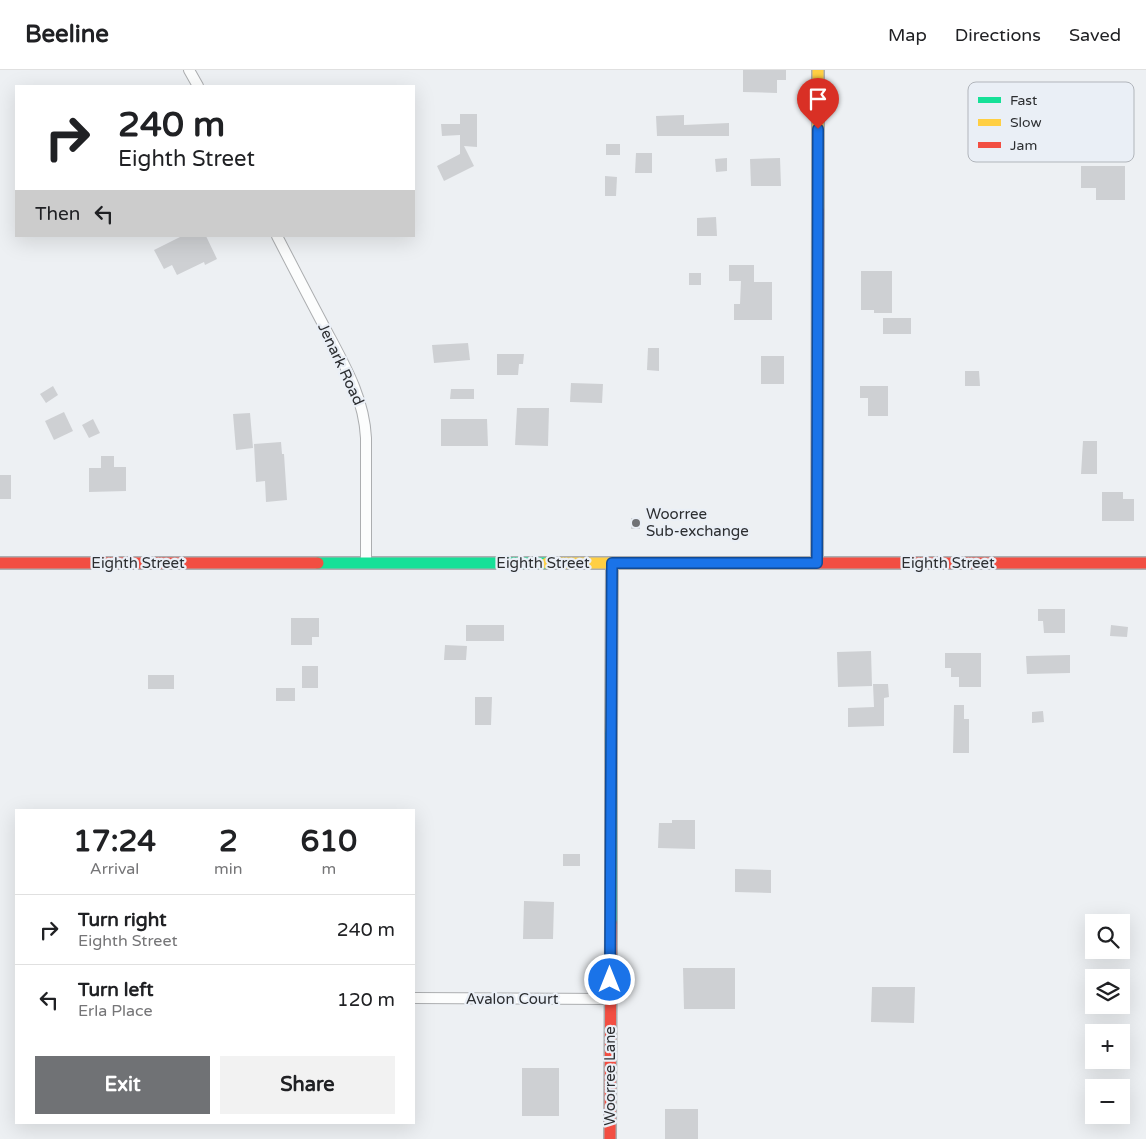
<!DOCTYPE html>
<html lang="en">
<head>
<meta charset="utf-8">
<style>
  body { margin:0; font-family:"Varela Round",sans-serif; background:#f2f2f2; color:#202124; height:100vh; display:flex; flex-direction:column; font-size:19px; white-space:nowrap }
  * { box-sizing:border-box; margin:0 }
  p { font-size:16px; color:#757577 }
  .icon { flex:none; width:28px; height:28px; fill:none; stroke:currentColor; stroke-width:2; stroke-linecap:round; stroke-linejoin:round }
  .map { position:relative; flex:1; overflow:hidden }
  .side { position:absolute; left:15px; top:739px; width:400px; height:315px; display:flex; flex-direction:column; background:#fff; border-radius:0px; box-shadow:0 5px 20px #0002 }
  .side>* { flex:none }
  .top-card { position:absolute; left:15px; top:15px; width:400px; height:152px; border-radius:0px; box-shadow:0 5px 20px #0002; background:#fff; color:#202124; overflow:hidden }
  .buttons { position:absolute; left:1085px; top:844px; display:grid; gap:10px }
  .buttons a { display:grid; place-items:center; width:45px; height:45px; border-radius:0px; background:#fff; box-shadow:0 5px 20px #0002; font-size:25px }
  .pin { position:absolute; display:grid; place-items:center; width:42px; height:42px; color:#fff; margin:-51px -21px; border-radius:50% 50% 50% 0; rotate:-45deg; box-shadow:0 0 5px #0007 }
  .pin .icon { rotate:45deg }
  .me { position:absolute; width:55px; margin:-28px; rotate:0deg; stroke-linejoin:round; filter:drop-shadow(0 0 4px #0008) }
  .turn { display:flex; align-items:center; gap:18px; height:105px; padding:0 20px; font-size:22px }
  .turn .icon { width:65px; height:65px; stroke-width:2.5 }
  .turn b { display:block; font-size:35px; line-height:42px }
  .then { display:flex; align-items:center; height:48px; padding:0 20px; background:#0003; gap:10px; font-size:19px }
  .eta { display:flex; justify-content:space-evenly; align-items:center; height:85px; text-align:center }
  .eta b { font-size:30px; font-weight:800; line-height:35px }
  .primary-button { display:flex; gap:10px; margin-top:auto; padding:10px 20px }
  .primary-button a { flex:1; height:58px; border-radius:0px; background:#707275; color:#fff; font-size:20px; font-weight:800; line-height:58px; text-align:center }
  .primary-button a+a { background:#f2f2f2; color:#202124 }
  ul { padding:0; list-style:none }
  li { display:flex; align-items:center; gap:15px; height:70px; padding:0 20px; border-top:1px solid #e0e0e0 }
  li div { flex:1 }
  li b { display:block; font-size:19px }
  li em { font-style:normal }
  header { display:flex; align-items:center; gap:30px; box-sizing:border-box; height:70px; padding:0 25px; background:#fff; border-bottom:1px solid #e0e0e0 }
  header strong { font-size:24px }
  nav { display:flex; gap:28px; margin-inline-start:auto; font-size:18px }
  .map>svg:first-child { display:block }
</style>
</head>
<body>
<header>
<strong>Beeline</strong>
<nav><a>Map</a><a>Directions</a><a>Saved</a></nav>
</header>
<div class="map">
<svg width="1146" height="1069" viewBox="0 0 1146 1069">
  <rect width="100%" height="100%" fill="#edf0f3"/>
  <g fill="#ced0d3">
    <path d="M 743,0 L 786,0 L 786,10 L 777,10 L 777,23 L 743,22 Z"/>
    <path d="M 460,44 L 477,44 L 477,77 L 464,76 L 474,96 L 444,111 L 437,96 L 460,84 L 460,65 L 442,66 L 441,54 L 460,54 Z"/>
    <path d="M 684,45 L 684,55 L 729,53 L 729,66 L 657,66 L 656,46 Z"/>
    <rect x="606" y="74" width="14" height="11"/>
    <path d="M 636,83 L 652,83 L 652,103 L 635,103 Z"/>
    <path d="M 727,88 L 727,101 L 716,102 L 715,89 Z"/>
    <path d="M 780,88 L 781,116 L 751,116 L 750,89 Z"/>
    <path d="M 1081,96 L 1125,96 L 1125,130 L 1096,130 L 1096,118 L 1081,118 Z"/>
    <path d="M 605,106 L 617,107 L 616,126 L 605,126 Z"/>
    <path d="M 716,147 L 717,166 L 697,166 L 697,148 Z"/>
    <path d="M 182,166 L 206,166 L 217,189 L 205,195 L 204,192 L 177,205 L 172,195 L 164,199 L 154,180 Z"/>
    <path d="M 729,195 L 754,195 L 754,212 L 772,212 L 772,250 L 734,250 L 734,234 L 740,234 L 741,211 L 729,211 Z"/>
    <path d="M 861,201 L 892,201 L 892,243 L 874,243 L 874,240 L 861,240 Z"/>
    <rect x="689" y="203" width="12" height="12"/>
    <rect x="883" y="248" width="28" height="16"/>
    <path d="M 468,273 L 470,290 L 434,293 L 432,275 Z"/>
    <path d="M 648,278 L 659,278 L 659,301 L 647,300 Z"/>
    <path d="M 497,284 L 524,284 L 523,294 L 519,294 L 518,305 L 497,305 Z"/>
    <rect x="761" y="286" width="23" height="28"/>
    <path d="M 965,301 L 979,301 L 980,316 L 965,316 Z"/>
    <path d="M 571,313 L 603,314 L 602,333 L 570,332 Z"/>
    <path d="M 53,316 L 58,325 L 46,333 L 40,324 Z"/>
    <path d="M 860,316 L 888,316 L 888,346 L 868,346 L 868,328 L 860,328 Z"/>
    <path d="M 451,319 L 474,319 L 474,329 L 450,329 Z"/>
    <path d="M 517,338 L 549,338 L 548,376 L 515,375 Z"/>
    <path d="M 64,342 L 73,361 L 54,370 L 45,351 Z"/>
    <path d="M 250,343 L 253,378 L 236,380 L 233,344 Z"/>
    <path d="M 93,349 L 100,363 L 89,368 L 82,355 Z"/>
    <path d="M 441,349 L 487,349 L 488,376 L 441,376 Z"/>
    <path d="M 1083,371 L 1097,371 L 1097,404 L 1081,404 Z"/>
    <path d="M 281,372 L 282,384 L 284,384 L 287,430 L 266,432 L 265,411 L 256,412 L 254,374 Z"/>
    <path d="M 101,386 L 114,386 L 114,397 L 126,397 L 126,421 L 89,422 L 89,398 L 101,398 Z"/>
    <rect x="0" y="405" width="11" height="24"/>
    <path d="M 1102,422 L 1123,422 L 1123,429 L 1134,429 L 1134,451 L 1102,451 Z"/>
    <rect x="631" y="448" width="9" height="11"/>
    <path d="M 1038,539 L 1065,539 L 1065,563 L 1044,563 L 1043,551 L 1038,551 Z"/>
    <path d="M 291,548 L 319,548 L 319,567 L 312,567 L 312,575 L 291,575 Z"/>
    <rect x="466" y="555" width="38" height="16"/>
    <path d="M 1111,555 L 1128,557 L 1127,567 L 1110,566 Z"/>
    <path d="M 445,575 L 467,576 L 466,590 L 444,590 Z"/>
    <path d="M 871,581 L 872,616 L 838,617 L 837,582 Z"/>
    <path d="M 945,583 L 981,583 L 981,617 L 959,617 L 959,607 L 951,607 L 951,598 L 945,598 Z"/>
    <path d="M 1070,585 L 1070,603 L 1027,604 L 1026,586 Z"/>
    <rect x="302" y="596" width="16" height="22"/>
    <rect x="148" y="605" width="26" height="14"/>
    <path d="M 873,614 L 888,614 L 889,627 L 884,628 L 884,656 L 848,657 L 848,638 L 874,637 Z"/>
    <rect x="276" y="618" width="19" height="13"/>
    <path d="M 475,627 L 492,627 L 491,655 L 475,655 Z"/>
    <path d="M 954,635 L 964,635 L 964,649 L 969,649 L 969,683 L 953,683 Z"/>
    <path d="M 1043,641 L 1044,652 L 1032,653 L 1032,642 Z"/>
    <path d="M 672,750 L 695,750 L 695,779 L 658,778 L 659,753 L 672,753 Z"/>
    <rect x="563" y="784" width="17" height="12"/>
    <path d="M 735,799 L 771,800 L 771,823 L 735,822 Z"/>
    <path d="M 524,831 L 554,832 L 553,869 L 523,869 Z"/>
    <path d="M 683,898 L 735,898 L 735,939 L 684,939 Z"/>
    <path d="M 872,917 L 915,917 L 914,953 L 871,952 Z"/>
    <rect x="522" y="998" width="37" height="48"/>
    <rect x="665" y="1039" width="33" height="30"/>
  </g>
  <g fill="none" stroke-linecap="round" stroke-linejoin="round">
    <g stroke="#acaeb0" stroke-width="12">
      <g id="street">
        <path d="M 189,0 L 198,16"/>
        <path d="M 277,166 C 293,197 309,228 325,258 C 344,294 364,327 366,368 L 366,493"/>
        <path d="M 414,928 L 611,929"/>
      </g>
    </g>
    <g stroke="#acaeb0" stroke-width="14">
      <g id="fast">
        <path d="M 318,493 L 547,493"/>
        <path d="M 611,852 L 611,661"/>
      </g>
    </g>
    <g stroke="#acaeb0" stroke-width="14">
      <g id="slow">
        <path d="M 818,140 L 818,0"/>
        <path d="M 547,493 L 756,493"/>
        <path d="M 611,661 L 612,493"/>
      </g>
    </g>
    <g stroke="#acaeb0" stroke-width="14">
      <g id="jam">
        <path d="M 0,493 L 318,493"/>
        <path d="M 756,493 L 1146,493"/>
        <path d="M 817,493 L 818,140"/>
        <path d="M 610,1069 L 611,852"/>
      </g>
    </g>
    <use href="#street" stroke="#fcfdfd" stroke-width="10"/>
    <use href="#fast" stroke="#16e098" stroke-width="11"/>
    <use href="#slow" stroke="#ffcf43" stroke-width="11"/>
    <use href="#jam" stroke="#f24e42" stroke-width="11"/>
  </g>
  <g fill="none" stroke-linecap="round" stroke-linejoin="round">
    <g stroke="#114b97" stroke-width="12">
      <path id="route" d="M 610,910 L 612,493 L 817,493 L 818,59"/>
    </g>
    <use href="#route" stroke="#1a73e8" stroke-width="9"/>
  </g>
  <circle fill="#707275" stroke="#eaeff6" stroke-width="2" cx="636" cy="453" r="5"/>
  <g text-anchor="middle" stroke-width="4.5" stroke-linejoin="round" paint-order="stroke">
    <g font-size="15" fill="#2c2e31" stroke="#eaeff6">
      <text transform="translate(341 294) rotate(65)" y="5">Jenark Road</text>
      <text x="138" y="498">Eighth Street</text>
      <text x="543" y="498">Eighth Street</text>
      <text x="948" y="498">Eighth Street</text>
      <text x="512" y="934">Avalon Court</text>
      <text transform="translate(610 1006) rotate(-90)" y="5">Woorree Lane</text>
    </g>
    <g font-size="15" fill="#2c2e31" stroke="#eaeff6" text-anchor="start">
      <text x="646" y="449">Woorree<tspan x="646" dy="17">Sub-exchange</tspan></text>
    </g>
  </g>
  <rect x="968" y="12" width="166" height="80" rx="8" fill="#eaeff6" stroke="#b1b5bb" stroke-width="1"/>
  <rect x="978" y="27" width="23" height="6" fill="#16e098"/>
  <rect x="978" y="49" width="23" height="7" fill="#ffcf43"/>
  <rect x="978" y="72" width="23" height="6" fill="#f24e42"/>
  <g font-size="14" fill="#2c2e31">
    <text x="1010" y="35">Fast</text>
    <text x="1010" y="57">Slow</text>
    <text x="1010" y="80">Jam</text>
  </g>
</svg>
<div class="buttons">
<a><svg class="icon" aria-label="search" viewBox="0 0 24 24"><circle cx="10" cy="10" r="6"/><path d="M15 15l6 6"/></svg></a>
<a><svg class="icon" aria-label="layers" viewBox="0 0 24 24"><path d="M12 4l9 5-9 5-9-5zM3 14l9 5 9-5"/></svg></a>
<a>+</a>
<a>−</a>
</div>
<div class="pin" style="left:818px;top:59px;background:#d93025"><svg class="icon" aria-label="arrive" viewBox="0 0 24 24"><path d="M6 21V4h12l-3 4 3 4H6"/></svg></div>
<svg class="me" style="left:610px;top:910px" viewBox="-20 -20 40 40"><circle r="17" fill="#1a73e8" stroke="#fff" stroke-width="3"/><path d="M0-11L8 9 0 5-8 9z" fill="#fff"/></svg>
<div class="top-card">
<div class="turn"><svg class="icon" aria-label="right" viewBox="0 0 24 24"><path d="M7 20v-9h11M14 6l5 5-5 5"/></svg><div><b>240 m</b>Eighth Street</div></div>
<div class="then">Then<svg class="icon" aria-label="left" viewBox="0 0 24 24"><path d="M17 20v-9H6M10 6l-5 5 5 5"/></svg></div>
</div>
<section class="side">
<div class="eta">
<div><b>17:24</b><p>Arrival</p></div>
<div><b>2</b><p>min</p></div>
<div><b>610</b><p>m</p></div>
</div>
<ul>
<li><svg class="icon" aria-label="right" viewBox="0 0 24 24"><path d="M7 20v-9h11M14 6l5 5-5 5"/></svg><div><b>Turn right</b><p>Eighth Street</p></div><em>240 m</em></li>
<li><svg class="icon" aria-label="left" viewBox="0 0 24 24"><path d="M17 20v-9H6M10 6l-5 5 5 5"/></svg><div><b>Turn left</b><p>Erla Place</p></div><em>120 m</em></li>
</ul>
<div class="primary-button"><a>Exit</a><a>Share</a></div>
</section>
</div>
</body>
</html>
